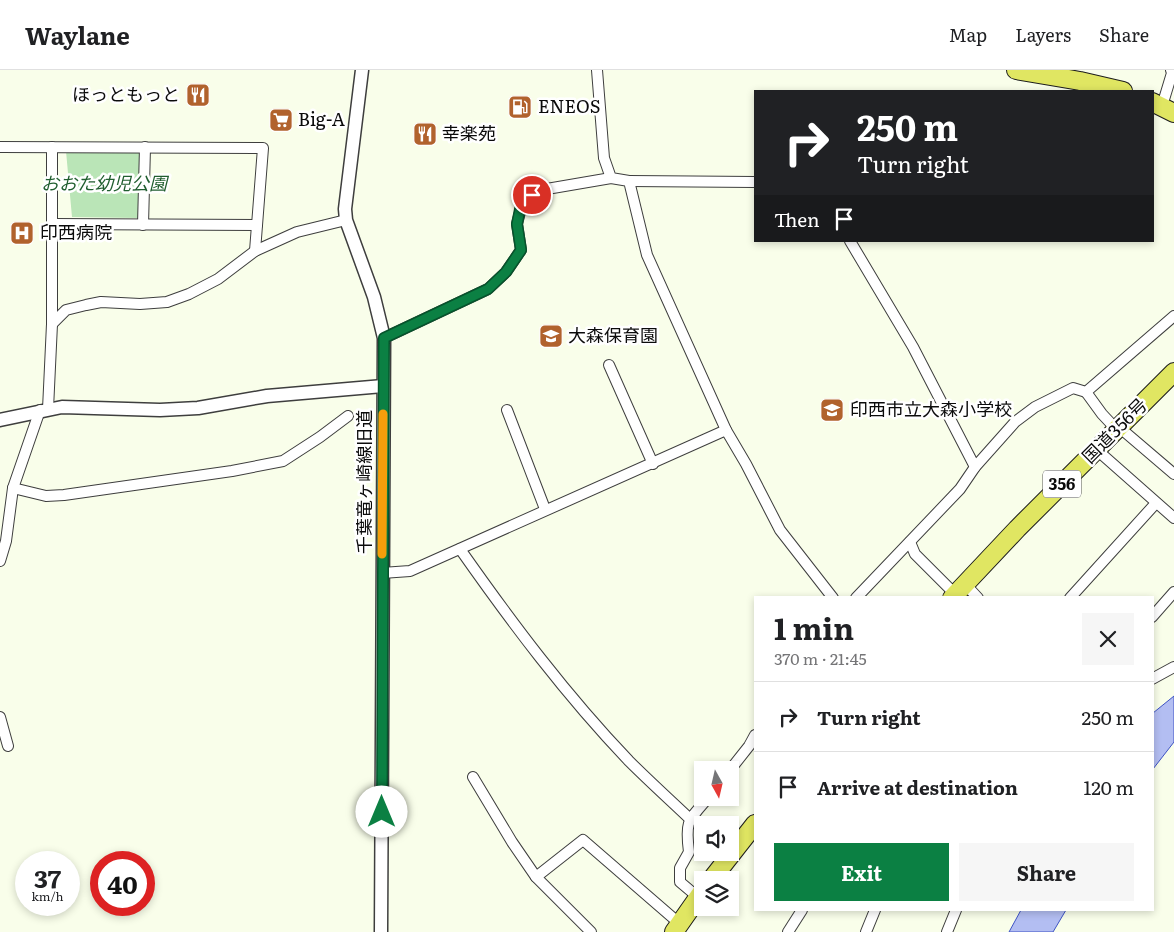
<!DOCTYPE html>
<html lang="en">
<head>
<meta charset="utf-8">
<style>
  body { margin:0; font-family:Literata,"Noto Sans JP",serif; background:#f6f6f6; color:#202124; height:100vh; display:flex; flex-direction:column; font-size:19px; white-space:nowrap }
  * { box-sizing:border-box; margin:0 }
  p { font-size:16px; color:#757577 }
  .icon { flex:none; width:28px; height:28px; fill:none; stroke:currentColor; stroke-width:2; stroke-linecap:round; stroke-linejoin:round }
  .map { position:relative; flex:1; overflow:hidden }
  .side { position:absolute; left:754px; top:526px; width:400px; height:315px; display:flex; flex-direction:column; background:#fff; border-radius:0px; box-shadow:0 2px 8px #0003 }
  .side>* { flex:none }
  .guide { position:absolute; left:754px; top:20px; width:400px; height:152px; border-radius:0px; box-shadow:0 2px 8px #0003; background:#202124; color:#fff; overflow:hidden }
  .needle { width:32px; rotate:172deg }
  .controls { position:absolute; left:694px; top:691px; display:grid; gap:10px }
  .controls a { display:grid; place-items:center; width:45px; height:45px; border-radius:0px; background:#fff; box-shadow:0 2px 8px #0003; font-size:25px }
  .speed { position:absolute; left:15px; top:781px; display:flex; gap:10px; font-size:25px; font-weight:700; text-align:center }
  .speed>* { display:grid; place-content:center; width:65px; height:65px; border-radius:50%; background:#fff; box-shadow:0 2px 8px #0003; line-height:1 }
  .speed small { font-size:12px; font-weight:400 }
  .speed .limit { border:8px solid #d22; background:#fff; color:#111 }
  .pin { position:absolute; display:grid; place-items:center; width:42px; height:42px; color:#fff; margin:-21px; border:2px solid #fff; border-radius:50%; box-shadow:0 1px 5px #0007 }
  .me { position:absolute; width:55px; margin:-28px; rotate:0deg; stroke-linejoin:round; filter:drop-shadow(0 0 4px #0008) }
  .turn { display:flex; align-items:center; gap:18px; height:105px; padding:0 20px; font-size:22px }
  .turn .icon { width:65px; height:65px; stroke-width:2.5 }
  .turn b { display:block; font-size:35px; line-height:42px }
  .then { display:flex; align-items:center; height:48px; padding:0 20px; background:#0003; gap:10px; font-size:19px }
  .round { display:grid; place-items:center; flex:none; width:52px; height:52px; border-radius:0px; background:#f6f6f6 }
  .head { display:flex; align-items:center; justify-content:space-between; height:85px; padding:0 20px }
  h1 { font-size:30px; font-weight:700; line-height:38px }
  .action { display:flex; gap:10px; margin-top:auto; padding:10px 20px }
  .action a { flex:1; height:58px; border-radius:0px; background:#0b8043; color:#fff; font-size:20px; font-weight:700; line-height:58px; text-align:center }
  .action a+a { background:#f6f6f6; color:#202124 }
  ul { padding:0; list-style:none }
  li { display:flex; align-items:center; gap:15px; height:70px; padding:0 20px; border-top:1px solid #e0e0e0 }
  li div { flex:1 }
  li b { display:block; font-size:19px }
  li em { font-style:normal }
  header { display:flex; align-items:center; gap:30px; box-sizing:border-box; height:70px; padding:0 25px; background:#fff; border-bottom:1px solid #e0e0e0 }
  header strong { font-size:24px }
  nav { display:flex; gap:28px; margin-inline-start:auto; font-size:18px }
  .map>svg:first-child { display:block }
</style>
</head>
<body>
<header>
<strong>Waylane</strong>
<nav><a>Map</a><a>Layers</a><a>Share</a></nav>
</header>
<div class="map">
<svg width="1174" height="862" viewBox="0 0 1174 862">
  <rect width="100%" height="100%" fill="#f9feea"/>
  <path fill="#bae5b7" d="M 66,81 L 140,81 L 138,148 L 72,147 Z"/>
  <g fill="#b3bef2" stroke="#3e53c4">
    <path d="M 1174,626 L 1174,672 L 1153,699 L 1153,643 Z"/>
    <path d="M 1021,840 L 1066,840 L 1053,862 L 1009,862 Z"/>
  </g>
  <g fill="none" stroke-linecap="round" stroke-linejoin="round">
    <g stroke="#3e3e3e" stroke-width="12">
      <g id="minor">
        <path d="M 597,0 L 604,88 L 611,108 L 629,111 L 647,185 L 726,360 L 746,394 L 780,460 L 833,528"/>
        <path d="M 1162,36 L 1172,3 L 1171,0"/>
        <path d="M 0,77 L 263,78 L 255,181"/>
        <path d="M 629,111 L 755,112"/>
        <path d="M 53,154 L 257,155"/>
        <path d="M 143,155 L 145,77"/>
        <path d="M 850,171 L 913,277 L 975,397"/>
        <path d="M 52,254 L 66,240 L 86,235 L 101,232 L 140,234 L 167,232 L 189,224 L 218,209 L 255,181 L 297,162 L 346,150"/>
        <path d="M 384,268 L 488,219 L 506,202 L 521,180 L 517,154 L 523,130 L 541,120 L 611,108"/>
        <path d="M 609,295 L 653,394"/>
        <path d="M 1086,322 L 1102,344 L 1117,360"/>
        <path d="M 48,339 L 52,254 L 52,77"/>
        <path d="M 507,340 L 545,439"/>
        <path d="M 1119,357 L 1174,404"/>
        <path d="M 1097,380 L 1174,448"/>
        <path d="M 13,418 L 46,426 L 64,425 L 232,401 L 283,391 L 320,367 L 348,346"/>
        <path d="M 910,472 L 915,484 L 955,524"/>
        <path d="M 460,479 C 512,553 566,625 629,691 C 649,711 670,730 690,749"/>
        <path d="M 0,491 L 6,471 L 13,418 L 40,340"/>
        <path d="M 382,503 L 410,501 L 726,360"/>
        <path d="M 965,514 L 978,528"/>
        <path d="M 856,528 L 960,419 L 975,397 L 1015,352 L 1035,337 L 1073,318 L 1086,322 L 1174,246"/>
        <path d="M 1070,528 L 1156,433"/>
        <path d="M 1152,547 L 1174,522"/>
        <path d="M 1152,609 L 1174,597"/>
        <path d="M 0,647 L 8,676"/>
        <path d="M 730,700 L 749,676 L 755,665"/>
        <path d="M 473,707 L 512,772 L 536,807 L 591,862"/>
        <path d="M 536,807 L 583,770 L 680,854"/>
        <path d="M 699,828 L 680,812 L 680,798 L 689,782 C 685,751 688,751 708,728"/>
        <path d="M 788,862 L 802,840"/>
        <path d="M 866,862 L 875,840"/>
        <path d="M 947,862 L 956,840"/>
      </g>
    </g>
    <g stroke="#3e3e3e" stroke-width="15">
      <g id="tertiary">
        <path d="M 362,0 L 345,139 L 346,150 L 374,227 L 384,268 L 381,862"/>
        <path d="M 0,350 L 62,337 L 160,340 L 198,338 L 267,326 L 383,316"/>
      </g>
    </g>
    <g stroke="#1c1c1c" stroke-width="20">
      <g id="trunk">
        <path d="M 1016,0 L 1080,11 L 1123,21"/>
        <path d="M 1152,32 L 1174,43"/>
        <path d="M 952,528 L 1017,459 L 1174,302"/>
        <path d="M 711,810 L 755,754"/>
        <path d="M 674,862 L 702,822"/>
      </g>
    </g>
    <use href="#minor" stroke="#fff" stroke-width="10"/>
    <use href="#tertiary" stroke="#fff" stroke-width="12"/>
    <use href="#trunk" stroke="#e0e662" stroke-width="18"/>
  </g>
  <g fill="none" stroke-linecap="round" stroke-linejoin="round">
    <g stroke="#07532c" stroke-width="12">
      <path id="route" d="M 382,742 L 384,268 L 488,219 L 506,202 L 521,180 L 517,154 L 522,130 L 532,125"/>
    </g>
    <use href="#route" stroke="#0b8043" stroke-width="9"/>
    <path stroke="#f59e0b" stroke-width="9" d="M 382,484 L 383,344"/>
  </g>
  <defs>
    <g id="restaurant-square" transform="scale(1.25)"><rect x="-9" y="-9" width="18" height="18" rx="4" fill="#b1622d" stroke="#fff"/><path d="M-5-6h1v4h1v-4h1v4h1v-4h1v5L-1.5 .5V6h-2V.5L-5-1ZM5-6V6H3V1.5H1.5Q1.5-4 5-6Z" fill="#fff"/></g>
    <g id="fuel-square" transform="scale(1.25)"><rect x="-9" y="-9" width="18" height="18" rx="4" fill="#b1622d" stroke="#fff"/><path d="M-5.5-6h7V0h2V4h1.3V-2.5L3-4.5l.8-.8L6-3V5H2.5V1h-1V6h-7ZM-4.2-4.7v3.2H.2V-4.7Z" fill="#fff"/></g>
    <g id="supermarket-square" transform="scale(1.25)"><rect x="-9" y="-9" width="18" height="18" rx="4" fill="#b1622d" stroke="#fff"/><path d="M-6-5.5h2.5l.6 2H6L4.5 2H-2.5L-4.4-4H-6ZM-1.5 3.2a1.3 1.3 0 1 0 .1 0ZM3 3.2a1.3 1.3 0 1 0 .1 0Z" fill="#fff"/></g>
    <g id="hospital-square" transform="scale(1.25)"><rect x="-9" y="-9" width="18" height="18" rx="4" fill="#b1622d" stroke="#fff"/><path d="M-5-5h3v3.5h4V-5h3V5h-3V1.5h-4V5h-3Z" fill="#fff"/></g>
    <g id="school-square" transform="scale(1.25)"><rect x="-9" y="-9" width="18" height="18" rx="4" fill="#b1622d" stroke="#fff"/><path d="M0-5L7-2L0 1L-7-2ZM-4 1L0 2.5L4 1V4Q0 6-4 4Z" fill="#fff"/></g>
  </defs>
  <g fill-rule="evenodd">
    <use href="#restaurant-square" x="198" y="25"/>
    <use href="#fuel-square" x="520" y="37"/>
    <use href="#supermarket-square" x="281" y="50"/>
    <use href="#restaurant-square" x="425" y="64"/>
    <use href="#hospital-square" x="22" y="163"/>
    <use href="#school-square" x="551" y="266"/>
    <use href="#school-square" x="832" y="340"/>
  </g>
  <g text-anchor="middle" stroke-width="5" stroke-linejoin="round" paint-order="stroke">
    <rect fill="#fff" stroke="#545454" stroke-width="1" x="1043" y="400.5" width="38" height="27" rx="4"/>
    <g font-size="16" font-weight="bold" fill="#0b0b0b">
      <text x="1062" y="420">356</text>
    </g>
    <g font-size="18" fill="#0b0b0b" stroke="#fff" text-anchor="start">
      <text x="180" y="31" text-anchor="end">ほっともっと</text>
      <text x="538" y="43">ENEOS</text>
      <text x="298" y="56">Big-A</text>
      <text x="442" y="70">幸楽苑</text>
      <text x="40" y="169">印西病院</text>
      <text x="568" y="272">大森保育園</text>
      <text x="850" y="346">印西市立大森小学校</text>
    </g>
    <g font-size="18" font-style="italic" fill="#205e2f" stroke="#fff">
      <text x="104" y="120">おおた幼児公園</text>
    </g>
    <g font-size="18" fill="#0b0b0b" stroke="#fff">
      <text transform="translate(1115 361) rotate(-45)" y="6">国道356号</text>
      <text transform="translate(365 412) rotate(-90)" y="6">千葉竜ヶ崎線旧道</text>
    </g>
  </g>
</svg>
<div class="controls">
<a><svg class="needle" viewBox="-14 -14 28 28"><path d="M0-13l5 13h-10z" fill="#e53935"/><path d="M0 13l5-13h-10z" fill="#757577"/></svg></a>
<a><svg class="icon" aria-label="sound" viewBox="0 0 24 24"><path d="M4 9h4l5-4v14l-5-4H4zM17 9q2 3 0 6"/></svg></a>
<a><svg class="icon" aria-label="layers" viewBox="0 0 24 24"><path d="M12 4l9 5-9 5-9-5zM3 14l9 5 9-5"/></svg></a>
</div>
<div class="speed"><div>37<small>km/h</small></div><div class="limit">40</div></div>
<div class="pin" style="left:532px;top:125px;background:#d93025"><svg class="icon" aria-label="arrive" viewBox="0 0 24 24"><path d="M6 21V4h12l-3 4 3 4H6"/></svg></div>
<svg class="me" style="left:382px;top:742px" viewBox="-20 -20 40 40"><circle r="19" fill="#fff"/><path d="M0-13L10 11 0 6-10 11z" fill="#0b8043"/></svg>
<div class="guide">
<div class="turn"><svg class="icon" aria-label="right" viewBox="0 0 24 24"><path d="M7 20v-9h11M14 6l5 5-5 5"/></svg><div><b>250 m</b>Turn right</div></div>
<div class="then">Then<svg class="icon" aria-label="arrive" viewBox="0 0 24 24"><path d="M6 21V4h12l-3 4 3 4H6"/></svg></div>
</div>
<section class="side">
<div class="head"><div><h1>1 min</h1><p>370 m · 21:45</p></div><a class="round"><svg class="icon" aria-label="close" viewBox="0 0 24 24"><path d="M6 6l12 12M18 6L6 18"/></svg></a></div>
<ul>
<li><svg class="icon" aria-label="right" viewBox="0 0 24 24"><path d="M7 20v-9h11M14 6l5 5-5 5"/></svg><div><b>Turn right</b></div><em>250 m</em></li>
<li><svg class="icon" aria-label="arrive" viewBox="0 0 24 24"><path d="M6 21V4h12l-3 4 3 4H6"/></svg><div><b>Arrive at destination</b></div><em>120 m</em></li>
</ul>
<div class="action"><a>Exit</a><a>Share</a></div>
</section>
</div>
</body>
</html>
